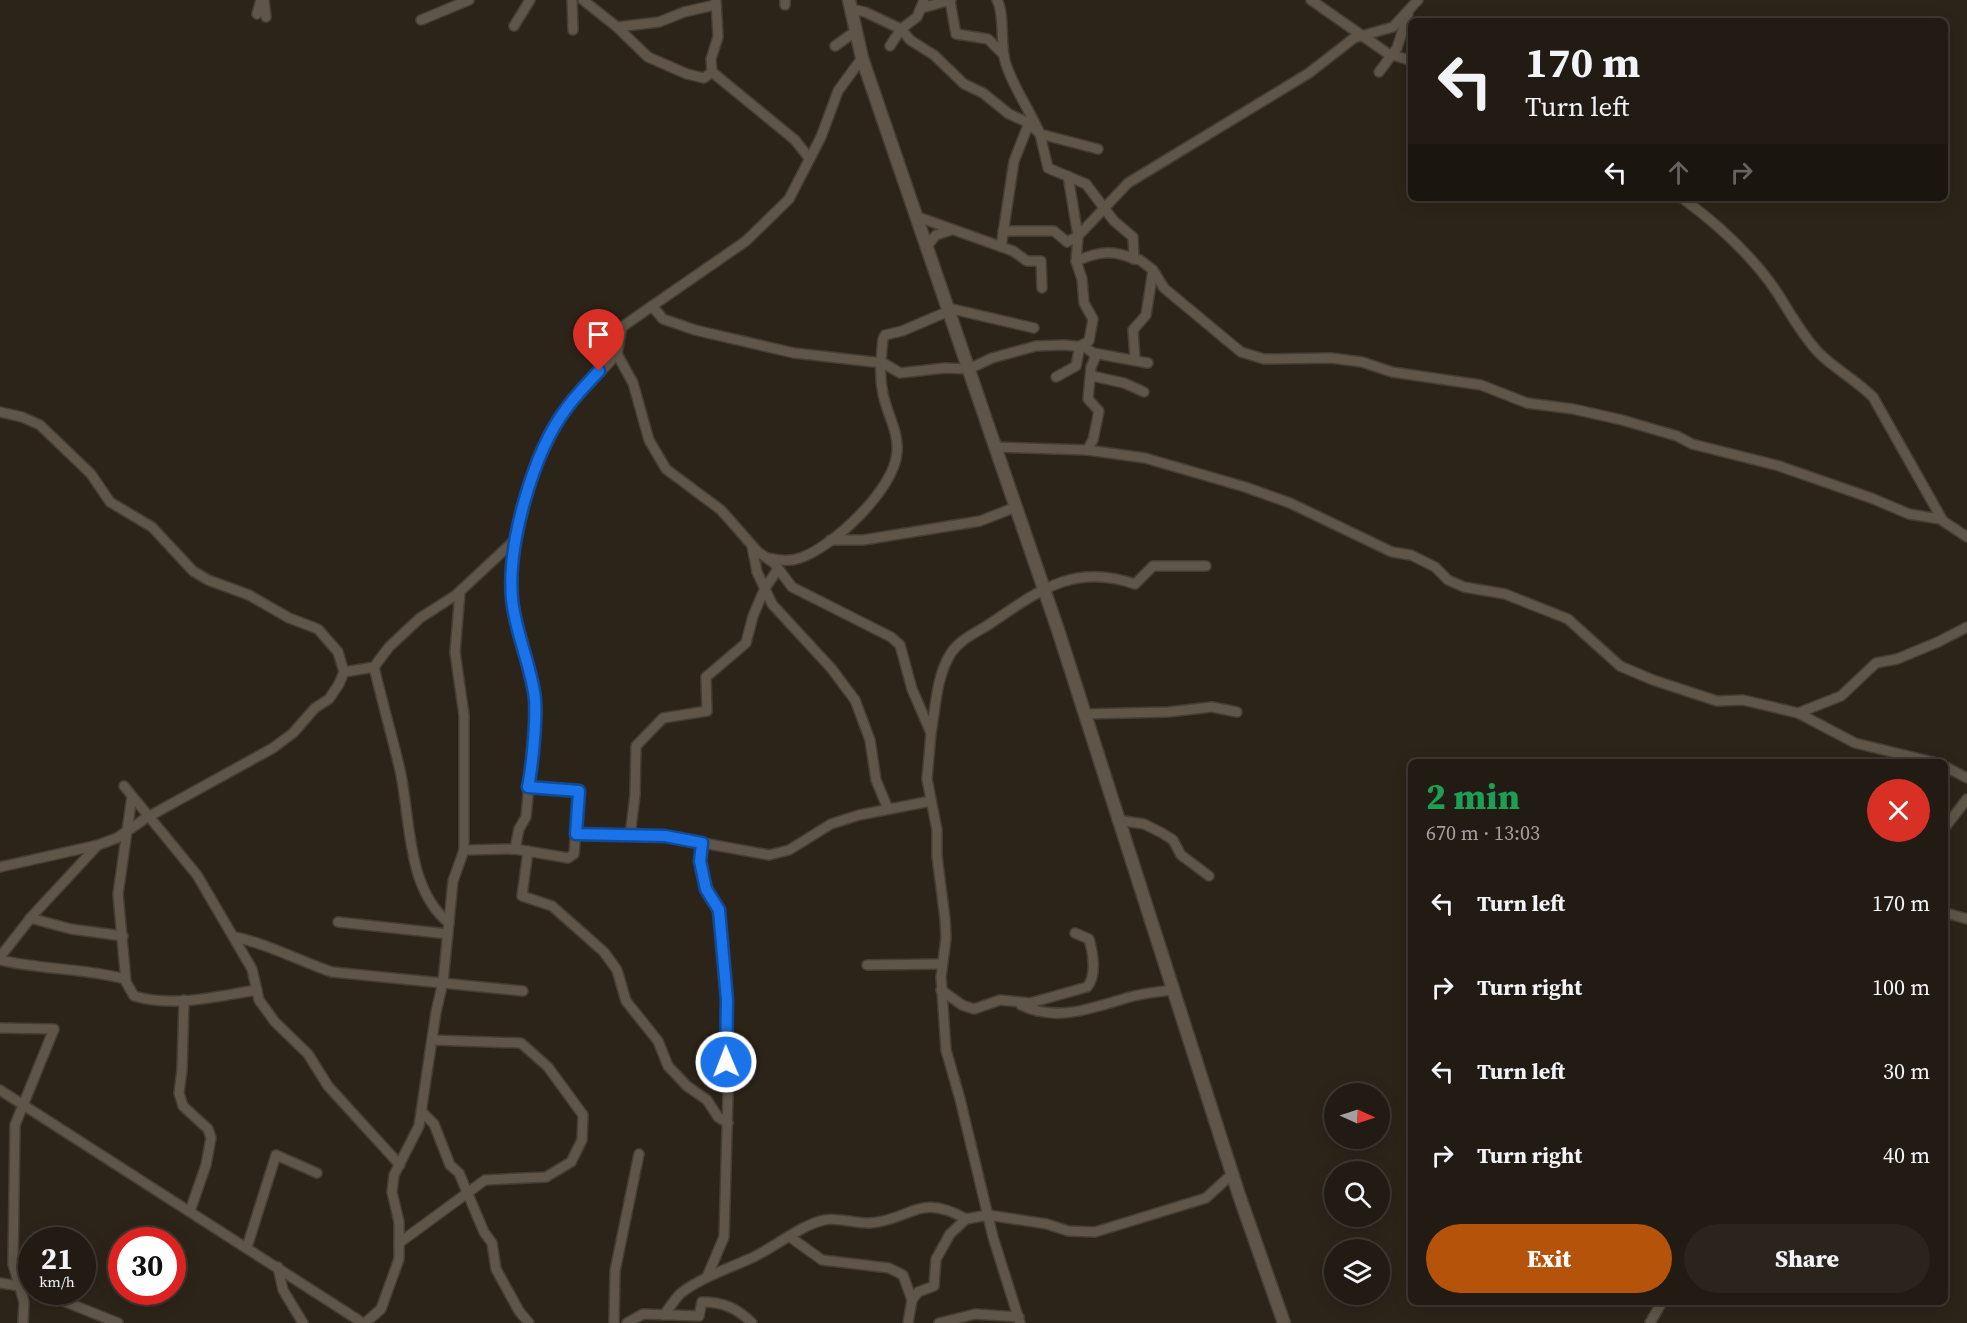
<!DOCTYPE html>
<html lang="en">
<head>
<meta charset="utf-8">
<style>
  body { margin:0; font-family:"Source Serif 4",serif; background:#2a241c; color:#f1f3f6; height:100vh; display:flex; flex-direction:column; font-size:22px; white-space:nowrap }
  * { box-sizing:border-box; margin:0 }
  p { font-size:20px; color:#a2a1a0 }
  .icon { flex:none; width:33px; height:33px; fill:none; stroke:currentColor; stroke-width:2; stroke-linecap:round; stroke-linejoin:round }
  .map { position:relative; flex:1; overflow:hidden }
  .panel { position:absolute; left:1408px; top:759px; width:540px; height:546px; display:flex; flex-direction:column; background:#221b13; border-radius:9px; box-shadow:0 3px 15px #0003,0 0 0 2px #3f3933 }
  .panel>* { flex:none }
  .hud { position:absolute; left:1408px; top:18px; width:540px; height:183px; border-radius:9px; box-shadow:0 3px 15px #0003,0 0 0 2px #3f3933; background:#221b13; color:#f1f3f6; overflow:hidden }
  .needle { width:39px; rotate:93deg }
  .buttons { position:absolute; left:1324px; top:1083px; display:grid; gap:12px }
  .buttons a { display:grid; place-items:center; width:66px; height:66px; border-radius:50%; background:#221b13; box-shadow:0 3px 15px #0003,0 0 0 2px #3f3933; font-size:30px }
  .speed { position:absolute; left:18px; top:1227px; display:flex; gap:12px; font-size:30px; font-weight:700; text-align:center }
  .speed>* { display:grid; place-content:center; width:78px; height:78px; border-radius:50%; background:#221b13; box-shadow:0 3px 15px #0003,0 0 0 2px #3f3933; line-height:1 }
  .speed small { font-size:15px; font-weight:400 }
  .speed .limit { border:9px solid #d22; background:#fff; color:#111 }
  .pin { position:absolute; display:grid; place-items:center; width:51px; height:51px; color:#fff; margin:-62px -26px; border-radius:50% 50% 50% 0; rotate:-45deg; box-shadow:0 0 6px #0007 }
  .pin .icon { rotate:45deg }
  .me { position:absolute; width:66px; margin:-33px; rotate:359deg; stroke-linejoin:round; filter:drop-shadow(0 0 4px #0008) }
  .turn { display:flex; align-items:center; gap:21px; height:126px; padding:0 18px; font-size:27px }
  .turn .icon { width:78px; height:78px; stroke-width:2.5 }
  .turn b { display:block; font-size:42px; line-height:51px }
  .lanes { display:flex; align-items:center; height:57px; padding:0 18px; background:#0003; justify-content:center; gap:30px; direction:ltr }
  .lanes .off { opacity:.35 }
  .round { display:grid; place-items:center; flex:none; width:63px; height:63px; border-radius:32px; background:#2a241c }
  .head { display:flex; align-items:center; justify-content:space-between; height:102px; padding:0 18px }
  h1 { font-size:36px; font-weight:800; line-height:45px; color:#1e9e55 }
  .primary-button { display:flex; gap:12px; margin-top:auto; padding:12px 18px }
  .primary-button a { flex:1; height:69px; border-radius:36px; background:#b45309; color:#fff; font-size:24px; font-weight:800; line-height:69px; text-align:center }
  .primary-button a+a { background:#2a241c; color:#f1f3f6 }
  ul { padding:0; list-style:none }
  li { display:flex; align-items:center; gap:18px; height:84px; padding:0 18px }
  li div { flex:1 }
  li b { display:block; font-size:22px }
  li em { font-style:normal }
  .map>svg:first-child { display:block }
</style>
</head>
<body>
<div class="map">
<svg width="1967" height="1323" viewBox="0 0 1967 1323">
  <rect width="100%" height="100%" fill="#2d2419"/>
  <g fill="none" stroke-linecap="round" stroke-linejoin="round">
    <g stroke="#453e35" stroke-width="12">
      <g id="minor">
        <path d="M 264,0 L 266,17"/>
        <path d="M 572,0 L 573,30"/>
        <path d="M 583,0 L 617,27 L 648,57 L 687,74 L 704,78 L 712,72 L 711,59 L 718,37 L 716,0"/>
        <path d="M 997,0 C 1005,14 1000,43 1005,61 C 1012,86 1030,110 1040,134 L 1098,149"/>
        <path d="M 1311,0 L 1387,53 L 1412,61"/>
        <path d="M 950,1 L 956,34 L 988,39 L 1004,55"/>
        <path d="M 785,5 L 785,0"/>
        <path d="M 922,8 L 951,0"/>
        <path d="M 851,9 L 865,12 L 901,29 L 910,40 L 934,55 L 964,84 L 983,93 L 1009,114 L 1029,123 L 1040,134 L 1048,168 L 1086,184 L 1114,221 L 1133,237 L 1134,259 L 1140,260 L 1153,270 L 1146,315 L 1133,330 L 1135,359"/>
        <path d="M 257,14 L 261,0"/>
        <path d="M 421,20 L 469,0"/>
        <path d="M 514,26 L 530,0"/>
        <path d="M 617,27 L 659,22 L 684,12 L 715,5"/>
        <path d="M 835,46 L 856,31"/>
        <path d="M 890,46 L 901,29 L 917,17 L 924,0"/>
        <path d="M 712,72 L 795,140 L 809,158"/>
        <path d="M 1379,72 L 1397,48 L 1408,14"/>
        <path d="M 1682,198 C 1715,222 1744,248 1769,281 C 1786,304 1798,331 1819,353 C 1835,369 1856,380 1873,397 L 1943,521"/>
        <path d="M 918,217 L 1013,251 L 1027,261 L 1041,261 L 1042,288"/>
        <path d="M 1003,231 L 1054,231 L 1067,242 L 1078,236 L 1128,183 L 1309,73 L 1354,38 L 1393,27 L 1418,0"/>
        <path d="M 926,247 L 936,235 L 951,230"/>
        <path d="M 1001,247 L 1014,161 L 1029,123"/>
        <path d="M 1076,261 C 1098,252 1112,249 1134,259"/>
        <path d="M 1153,270 L 1164,288 L 1241,352 L 1264,359 L 1331,358 L 1362,362 L 1392,372 L 1481,385 L 1527,403 L 1573,409 L 1622,420 L 1677,436 L 1692,444 L 1779,466 L 1871,498 L 1909,514 L 1940,519 L 1967,537"/>
        <path d="M 652,306 L 746,241 L 789,199 L 821,137 L 838,91 L 862,58"/>
        <path d="M 948,308 L 1034,328"/>
        <path d="M 617,354 L 633,383 L 649,440 L 666,469 L 721,510 L 758,552 L 774,563 L 792,587 L 891,637 L 900,645 L 912,689 L 931,733 L 927,779 L 937,830 L 937,856 L 945,919 L 946,938 L 941,977 L 946,1050 L 960,1099 L 993,1237 L 1020,1323"/>
        <path d="M 1092,376 L 1124,383 L 1144,392"/>
        <path d="M 1056,377 L 1076,366 L 1080,346 L 1089,341 L 1093,319 L 1084,303 L 1082,279 L 1076,261 L 1078,236 L 1068,176"/>
        <path d="M 0,412 L 22,417 L 40,425 L 91,474 L 110,502 L 152,527 L 193,571 L 208,580 L 249,595 L 289,618 L 318,629 L 338,652 L 344,672"/>
        <path d="M 995,447 L 1087,450 L 1145,458 L 1245,487 L 1290,503 L 1392,552 L 1411,555 L 1435,567 L 1448,580 L 1464,587 L 1505,594 L 1568,619 L 1620,666 L 1653,680 L 1717,701 L 1743,700 L 1798,713 L 1855,743 L 1933,762"/>
        <path d="M 1087,450 L 1093,440 L 1099,411 L 1088,399 L 1091,367 L 1095,358 L 1093,353"/>
        <path d="M 830,540 L 863,540 L 980,521 L 1016,507"/>
        <path d="M 752,546 L 757,572 L 772,604 L 831,668 L 855,700 L 870,740 L 876,780 L 888,809"/>
        <path d="M 768,558 C 779,560 789,562 800,558 C 833,547 895,489 897,452 C 899,432 887,414 883,394 C 879,376 881,358 883,339 L 885,335 L 902,331 L 949,311"/>
        <path d="M 374,667 C 382,701 392,736 400,770 C 411,820 406,888 449,923"/>
        <path d="M 1798,713 L 1841,696 L 1876,663 L 1897,659 L 1938,642 L 1967,627"/>
        <path d="M 1084,714 L 1168,712 L 1212,707 L 1237,712"/>
        <path d="M 931,733 C 936,706 936,677 951,653 C 961,638 978,632 991,623 C 1040,590 1074,563 1135,584 L 1153,566 L 1206,566"/>
        <path d="M 1946,767 L 1967,778"/>
        <path d="M 124,786 L 197,875 L 252,969 L 259,1000 L 275,1022 L 308,1054 L 328,1086 L 400,1165"/>
        <path d="M 132,796 L 118,894 L 126,982 L 134,996 C 174,1008 217,996 257,990"/>
        <path d="M 1117,820 L 1144,824 L 1162,833 L 1173,840 L 1181,855 L 1209,876"/>
        <path d="M 1946,826 L 1967,799"/>
        <path d="M 576,834 L 665,836 L 769,855 L 789,850 L 831,824 L 859,815 L 931,801"/>
        <path d="M 630,836 L 635,795 L 636,746 L 663,718 L 707,711 L 706,677 L 746,643 L 753,616 L 765,588 L 778,569"/>
        <path d="M 702,843 L 700,861 L 706,889 L 719,910 L 727,1000 L 728,1096 L 724,1237 L 707,1277"/>
        <path d="M 515,849 L 519,829 L 526,817 L 536,708 L 527,659 L 512,601 L 512,556 L 516,540"/>
        <path d="M 464,850 L 515,849 L 568,858 L 574,854 L 579,791 L 528,787"/>
        <path d="M 528,851 L 522,896 L 552,906 L 604,952 L 617,970 L 626,1001 L 658,1041 L 668,1066 L 687,1086 L 707,1100 L 718,1117 L 728,1123"/>
        <path d="M 0,867 L 98,845 L 117,838 L 146,818 L 273,748 L 293,733 L 315,708 L 329,699 L 339,684 L 344,672 L 374,667 L 389,647 L 420,618 L 456,595 L 517,538 L 525,502 L 537,465 L 556,425 L 566,409 L 617,354 L 622,327 L 652,306 L 663,319 L 695,330 L 794,353 L 883,363 L 900,373 L 945,368 L 969,369 L 992,358 L 1036,346 L 1064,345 L 1085,347 L 1093,353 L 1148,363"/>
        <path d="M 1946,913 L 1967,919"/>
        <path d="M 30,918 L 71,929 L 123,936"/>
        <path d="M 338,922 L 448,934"/>
        <path d="M 235,937 C 269,944 299,961 332,972 L 523,991"/>
        <path d="M 0,957 L 33,915 L 98,845"/>
        <path d="M 0,960 C 42,970 84,968 125,979"/>
        <path d="M 867,965 L 941,964"/>
        <path d="M 941,990 L 962,1005 L 974,1009 L 1000,1000 L 1030,1003 L 1087,987 C 1097,976 1093,952 1089,939 L 1075,933"/>
        <path d="M 184,1000 L 182,1070 L 179,1093 L 183,1106 L 208,1129 L 211,1138 L 206,1165 L 190,1211"/>
        <path d="M 1021,1005 C 1058,1023 1094,1007 1130,997 C 1144,993 1158,992 1172,990"/>
        <path d="M 0,1028 L 54,1029 L 15,1125 L 13,1264 L 24,1302 L 23,1323"/>
        <path d="M 0,1090 L 363,1323"/>
        <path d="M 422,1112 L 434,1124 L 450,1165 L 459,1173 L 484,1232 L 492,1243 L 496,1269 L 519,1311 L 529,1323"/>
        <path d="M 790,1237 L 822,1260 L 889,1268 L 903,1275 L 912,1300"/>
        <path d="M 399,1243 L 485,1180 L 546,1177 L 571,1162 L 582,1140 L 583,1115 L 548,1067 L 521,1043 L 432,1040"/>
        <path d="M 247,1247 L 276,1155 L 317,1173"/>
        <path d="M 278,1267 L 283,1290 L 303,1323"/>
        <path d="M 0,1283 L 32,1288"/>
        <path d="M 41,1292 L 118,1323"/>
        <path d="M 664,1315 C 669,1308 675,1299 681,1293 C 701,1278 724,1270 747,1260 C 770,1251 800,1225 824,1220 C 839,1217 855,1224 870,1223 C 912,1220 918,1192 966,1219"/>
        <path d="M 365,1323 L 381,1309 L 399,1259 L 399,1222 L 392,1192 L 394,1175 L 419,1126 L 436,1012 L 443,982 L 453,881 L 464,850 L 464,715 L 455,652 L 460,592"/>
        <path d="M 614,1323 L 615,1271 L 639,1154"/>
        <path d="M 627,1323 L 643,1314 L 699,1316 L 702,1302 C 723,1302 737,1308 752,1323"/>
        <path d="M 908,1323 L 912,1300 L 918,1292 L 934,1286 L 936,1259 L 950,1234 L 966,1219 L 988,1215 L 1047,1224 L 1068,1231 L 1095,1232 L 1206,1198 L 1232,1174"/>
        <path d="M 939,1323 L 975,1314 L 1019,1317"/>
        <path d="M 1650,1323 L 1662,1302"/>
      </g>
    </g>
    <g stroke="#453e35" stroke-width="15">
      <path id="tertiary" d="M 849,0 L 862,58 L 1058,630 L 1239,1195 L 1284,1323"/>
    </g>
    <use href="#minor" stroke="#5f5649" stroke-width="9"/>
    <use href="#tertiary" stroke="#5f5649" stroke-width="12"/>
  </g>
  <g fill="none" stroke-linecap="round" stroke-linejoin="round">
    <g stroke="#114b97" stroke-width="15">
      <path id="route" d="M 599,371 C 588,383 576,395 566,409 C 533,453 507,544 512,599 C 515,630 529,661 534,692 C 538,712 532,767 528,787 L 579,791 L 576,834 L 665,836 L 702,843 L 700,861 L 706,889 L 719,910 L 727,1000 L 726,1062"/>
    </g>
    <use href="#route" stroke="#1a73e8" stroke-width="10"/>
  </g>
</svg>
<div class="buttons">
<a><svg class="needle" viewBox="-14 -14 28 28"><path d="M0-13l5 13h-10z" fill="#e53935"/><path d="M0 13l5-13h-10z" fill="#a2a1a0"/></svg></a>
<a><svg class="icon" aria-label="search" viewBox="0 0 24 24"><circle cx="10" cy="10" r="6"/><path d="M15 15l6 6"/></svg></a>
<a><svg class="icon" aria-label="layers" viewBox="0 0 24 24"><path d="M12 4l9 5-9 5-9-5zM3 14l9 5 9-5"/></svg></a>
</div>
<div class="speed"><div>21<small>km/h</small></div><div class="limit">30</div></div>
<div class="pin" style="left:599px;top:371px;background:#d93025"><svg class="icon" aria-label="arrive" viewBox="0 0 24 24"><path d="M6 21V4h12l-3 4 3 4H6"/></svg></div>
<svg class="me" style="left:726px;top:1062px" viewBox="-20 -20 40 40"><circle r="17" fill="#1a73e8" stroke="#fff" stroke-width="3"/><path d="M0-11L8 9 0 5-8 9z" fill="#fff"/></svg>
<div class="hud">
<div class="turn"><svg class="icon" aria-label="left" viewBox="0 0 24 24"><path d="M17 20v-9H6M10 6l-5 5 5 5"/></svg><div><b>170 m</b>Turn left</div></div>
<div class="lanes"><svg class="icon" aria-label="left" viewBox="0 0 24 24"><path d="M17 20v-9H6M10 6l-5 5 5 5"/></svg><svg class="icon off" aria-label="ahead" viewBox="0 0 24 24"><path d="M12 20V5M6 11l6-6 6 6"/></svg><svg class="icon off" aria-label="right" viewBox="0 0 24 24"><path d="M7 20v-9h11M14 6l5 5-5 5"/></svg></div>
</div>
<section class="panel">
<div class="head"><div><h1>2 min</h1><p>670 m · 13:03</p></div><a class="round" style="background:#d93025;color:#fff"><svg class="icon" aria-label="close" viewBox="0 0 24 24"><path d="M6 6l12 12M18 6L6 18"/></svg></a></div>
<ul>
<li><svg class="icon" aria-label="left" viewBox="0 0 24 24"><path d="M17 20v-9H6M10 6l-5 5 5 5"/></svg><div><b>Turn left</b></div><em>170 m</em></li>
<li><svg class="icon" aria-label="right" viewBox="0 0 24 24"><path d="M7 20v-9h11M14 6l5 5-5 5"/></svg><div><b>Turn right</b></div><em>100 m</em></li>
<li><svg class="icon" aria-label="left" viewBox="0 0 24 24"><path d="M17 20v-9H6M10 6l-5 5 5 5"/></svg><div><b>Turn left</b></div><em>30 m</em></li>
<li><svg class="icon" aria-label="right" viewBox="0 0 24 24"><path d="M7 20v-9h11M14 6l5 5-5 5"/></svg><div><b>Turn right</b></div><em>40 m</em></li>
</ul>
<div class="primary-button"><a>Exit</a><a>Share</a></div>
</section>
</div>
</body>
</html>
